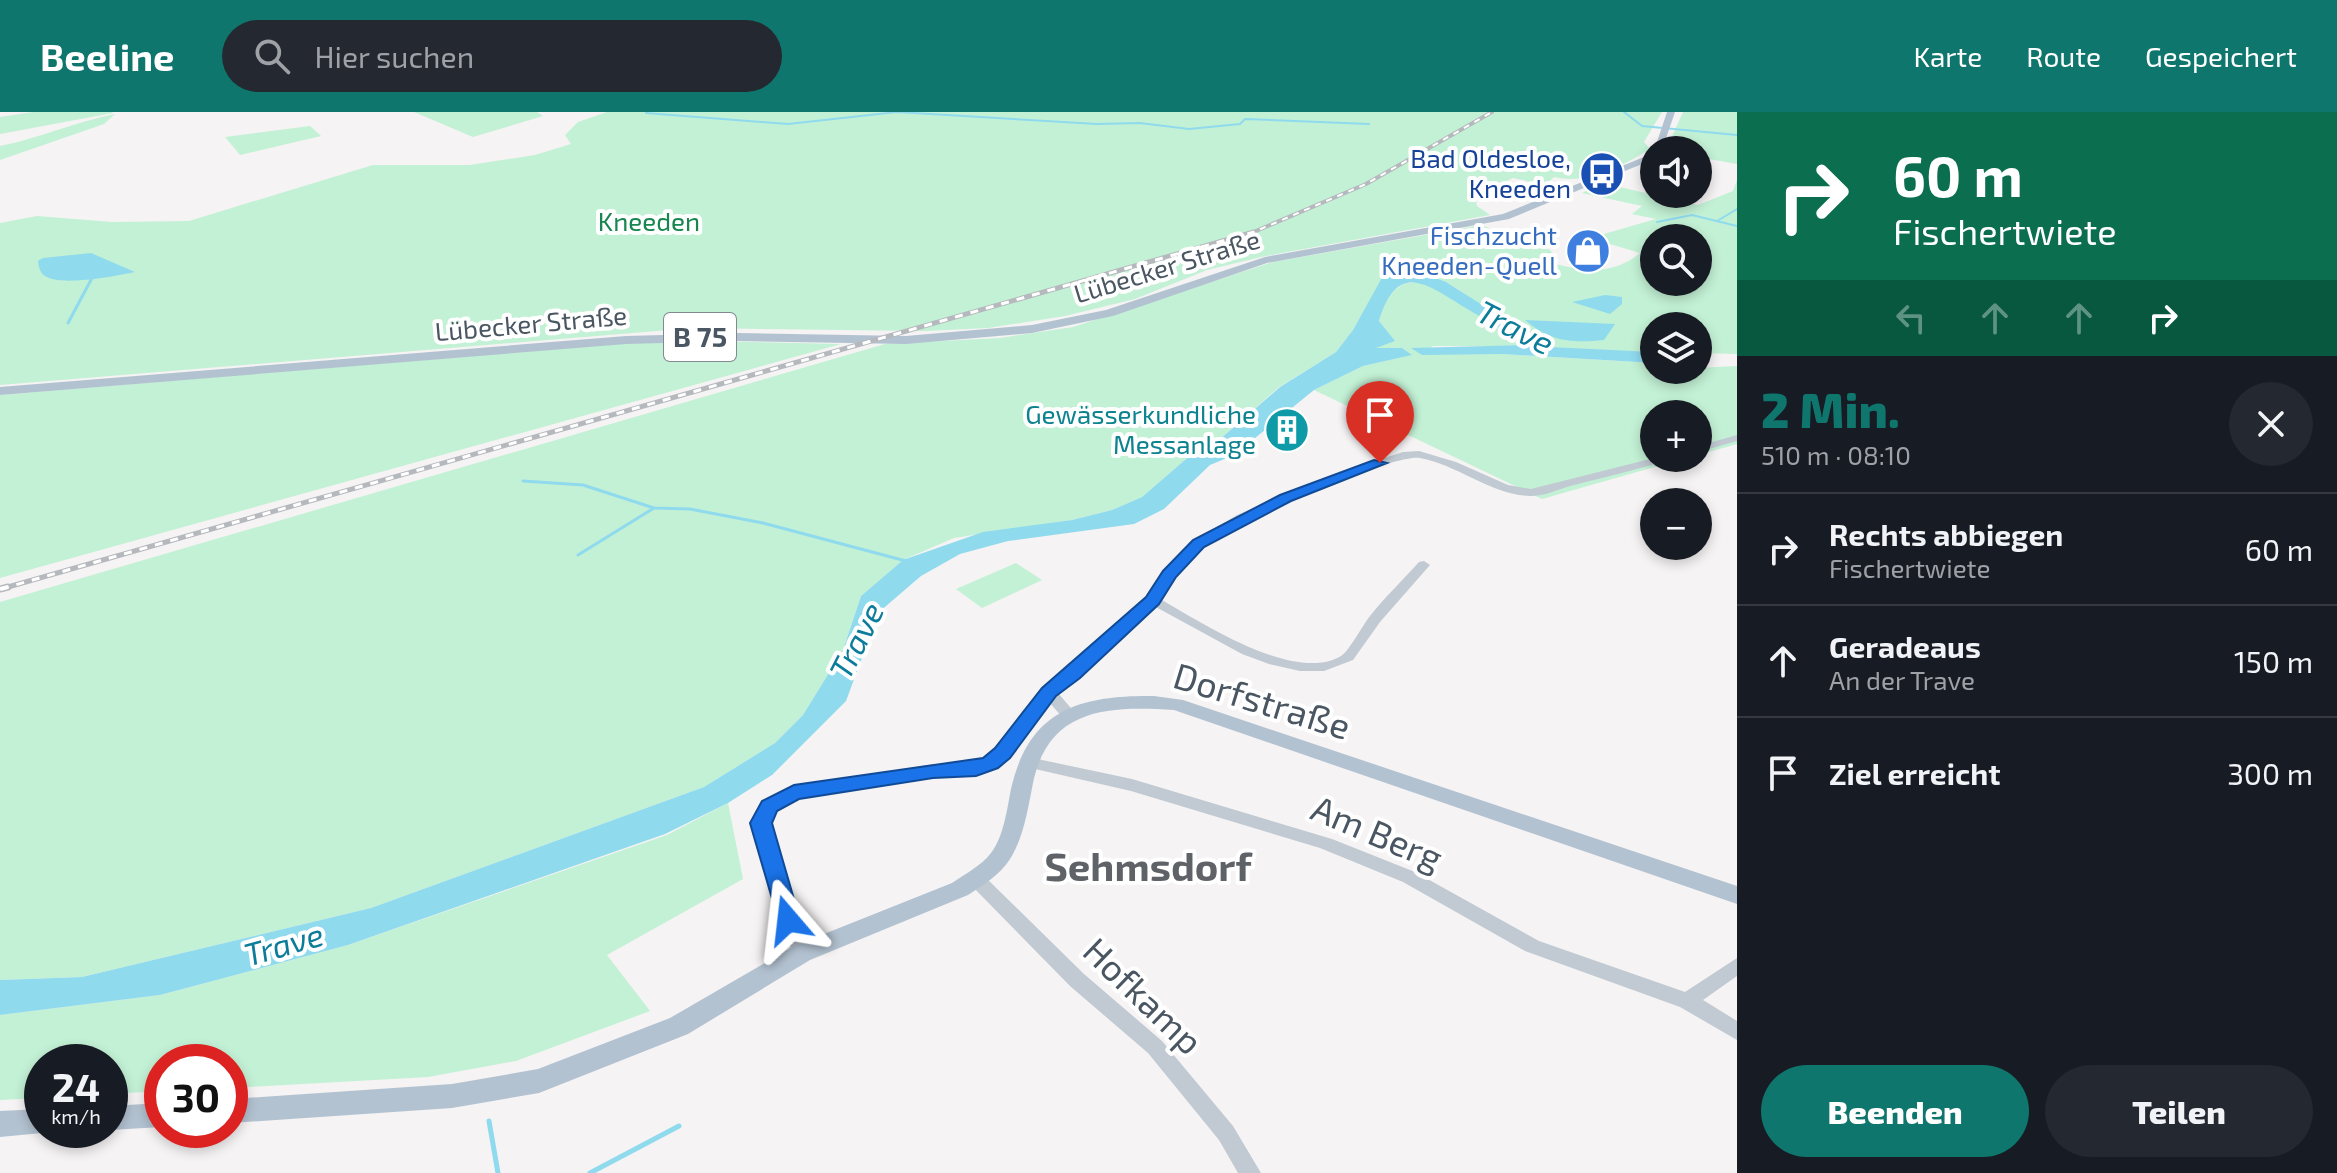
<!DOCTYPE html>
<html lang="de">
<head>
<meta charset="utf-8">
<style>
  body { margin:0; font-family:"Exo 2",sans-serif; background:#242831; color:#f1f3f6; height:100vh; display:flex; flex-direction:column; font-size:30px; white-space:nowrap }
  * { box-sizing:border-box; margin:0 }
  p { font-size:26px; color:#9ea1a6 }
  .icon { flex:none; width:44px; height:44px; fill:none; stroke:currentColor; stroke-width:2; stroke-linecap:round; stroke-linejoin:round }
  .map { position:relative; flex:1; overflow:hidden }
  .panel { display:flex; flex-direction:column; background:#171b24; width:600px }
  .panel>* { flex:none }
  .banner { background:#0b6e4f; color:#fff; overflow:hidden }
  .tools { position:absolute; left:1640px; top:24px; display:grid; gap:16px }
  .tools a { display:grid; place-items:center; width:72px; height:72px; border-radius:50%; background:#171b24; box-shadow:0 4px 12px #0003; font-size:40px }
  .speed { position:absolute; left:24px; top:932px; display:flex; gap:16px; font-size:40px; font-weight:700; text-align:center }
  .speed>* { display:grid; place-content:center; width:104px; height:104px; border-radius:50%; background:#171b24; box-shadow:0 4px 12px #0003; line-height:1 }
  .speed small { font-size:20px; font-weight:400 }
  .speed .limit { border:12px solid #d22; background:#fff; color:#111 }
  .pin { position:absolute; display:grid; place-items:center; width:68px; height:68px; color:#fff; margin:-82px -34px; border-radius:50% 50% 50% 0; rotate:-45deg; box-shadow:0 0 8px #0007 }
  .pin .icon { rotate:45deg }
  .me { position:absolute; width:88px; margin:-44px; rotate:343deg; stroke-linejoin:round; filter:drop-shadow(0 0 6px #0008) }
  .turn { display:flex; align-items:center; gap:28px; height:168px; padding:0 24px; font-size:36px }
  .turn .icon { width:104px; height:104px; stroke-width:2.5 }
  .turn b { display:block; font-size:56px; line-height:68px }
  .lanes { display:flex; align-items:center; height:76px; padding:0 24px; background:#0003; justify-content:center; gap:40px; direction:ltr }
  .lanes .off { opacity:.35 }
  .round { display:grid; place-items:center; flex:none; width:84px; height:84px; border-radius:42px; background:#242831 }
  .overview { display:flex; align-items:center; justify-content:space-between; height:136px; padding:0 24px }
  h1 { font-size:48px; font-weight:800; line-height:60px; color:#0f766e }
  .primary-button { display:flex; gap:16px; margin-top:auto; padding:16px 24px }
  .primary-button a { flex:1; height:92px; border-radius:48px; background:#0f766e; color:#fff; font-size:32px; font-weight:800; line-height:92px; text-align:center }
  .primary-button a+a { background:#242831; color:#f1f3f6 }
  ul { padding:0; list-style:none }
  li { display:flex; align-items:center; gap:24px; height:112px; padding:0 24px; border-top:2px solid #363941 }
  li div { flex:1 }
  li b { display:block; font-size:30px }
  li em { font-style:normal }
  header { display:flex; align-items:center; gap:48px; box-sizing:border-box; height:112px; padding:0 40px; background:#0f766e; color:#fff }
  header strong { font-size:38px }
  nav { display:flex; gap:44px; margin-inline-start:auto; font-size:28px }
  .search { width:560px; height:72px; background:#242831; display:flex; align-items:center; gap:20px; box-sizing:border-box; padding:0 28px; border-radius:44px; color:#9ea1a6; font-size:30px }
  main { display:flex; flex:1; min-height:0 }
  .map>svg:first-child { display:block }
</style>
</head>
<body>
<header>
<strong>Beeline</strong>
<div class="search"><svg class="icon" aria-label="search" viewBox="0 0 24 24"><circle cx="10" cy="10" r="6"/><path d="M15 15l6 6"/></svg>Hier suchen</div>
<nav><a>Karte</a><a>Route</a><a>Gespeichert</a></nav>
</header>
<main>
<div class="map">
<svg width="1737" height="1061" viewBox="0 0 1737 1061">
  <rect width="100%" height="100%" fill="#f5f3f3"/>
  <g fill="#c3f1d5" fill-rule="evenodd">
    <path d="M 33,0 L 112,0 L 113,1 L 0,22 L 0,5 Z"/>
    <path d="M 414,0 L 537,0 L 543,4 L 473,25 Z"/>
    <path d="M 607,0 L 1662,0 L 1644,30 L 1650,37 C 1622,54 1588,73 1554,65 L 1545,73 L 1513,66 L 1475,85 L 1477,94 L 1490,103 L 1261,145 L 1207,158 L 1135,187 L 1065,204 L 988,216 L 925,219 L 694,216 L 0,273 L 0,111 L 37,104 L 112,110 L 189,109 L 373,53 L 470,53 L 535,43 L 571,32 L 565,23 L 578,10 Z"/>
    <path d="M 1683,0 L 1737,0 L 1737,52 L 1698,45 L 1698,38 L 1666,38 Z"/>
    <path d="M 115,2 L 104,12 L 0,48 L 0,34 C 40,26 75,10 115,2 Z"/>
    <path d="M 310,14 L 321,24 L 240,43 L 225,25 Z"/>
    <path d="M 1737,68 L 1737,242 L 1698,241 L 1698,214 L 1654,214 L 1654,240 C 1630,239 1569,241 1549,235 C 1497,219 1444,142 1385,162 L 1353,218 L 1336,240 L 1279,275 L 1212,334 L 1200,335 L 1142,385 L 1112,398 L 1072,408 L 954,426 L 903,448 L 861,484 L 843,538 L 803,603 L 775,631 L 704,675 L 371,796 L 82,865 L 0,868 L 0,490 L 885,232 L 1000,226 L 1073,215 L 1273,150 L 1481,113 L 1550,138 L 1555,144 L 1546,149 C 1579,159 1612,165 1640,141 L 1590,126 L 1656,107 L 1632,102 L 1642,94 L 1582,81 L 1602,71 L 1698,93 L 1733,79 ZM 1654,126 L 1698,126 L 1698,170 L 1654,170 Z"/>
    <path d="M 1406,171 L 1426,171 L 1531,234 L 1433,234 L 1422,242 L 1502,242 L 1654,251 L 1654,258 L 1737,254 L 1737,332 L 1698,343 L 1698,302 L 1654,302 L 1654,346 L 1686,346 L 1542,387 L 1314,278 L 1363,254 L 1411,243 L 1402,236 L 1375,236 L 1394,229 L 1379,209 C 1384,191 1389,179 1406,171 Z"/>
    <path d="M 665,228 L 841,232 L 0,466 L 0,283 Z"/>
    <path d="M 1016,451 L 1042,468 L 982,496 L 956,477 Z"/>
    <path d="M 728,691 L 743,767 L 607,843 L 650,899 L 516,949 L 428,965 L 230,976 L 230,950 L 162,950 L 162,979 L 110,982 L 110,950 L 42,950 L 42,986 L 0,988 L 0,903 L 160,883 L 348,833 L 667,723 Z"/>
  </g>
  <g fill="#90daee">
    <path d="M 91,141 L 135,160 C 116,164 63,174 47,165 C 40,162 39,156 38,149 L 43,146 Z"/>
    <path d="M 1397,158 L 1423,161 L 1446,170 L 1549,235 L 1654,240 L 1654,251 L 1502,242 L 1422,243 L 1411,236 L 1529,233 C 1510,221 1489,210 1469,198 C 1430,175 1398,145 1379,209 L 1395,229 L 1376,236 L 1402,236 L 1412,243 L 1363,254 L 1314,278 L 1234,343 L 1210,353 L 1164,397 L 1134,412 L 1008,429 L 960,442 L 921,464 L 879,500 L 846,589 L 772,663 L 728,691 L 665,722 L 348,833 L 160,883 L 0,903 L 0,868 L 82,865 L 371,796 L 704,675 L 775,631 L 803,603 L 843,538 L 861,484 L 903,448 L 983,420 L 1072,408 L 1112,398 L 1142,385 L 1200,335 L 1212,334 L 1280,275 L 1336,240 L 1353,218 L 1384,162 Z"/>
    <path d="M 1605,183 L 1622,185 L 1622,192 L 1610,202 L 1572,190 Z"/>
    <path d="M 1525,208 L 1615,212 L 1604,228 C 1572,231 1550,230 1525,208 Z"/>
  </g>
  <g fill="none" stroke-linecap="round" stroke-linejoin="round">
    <g stroke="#90daee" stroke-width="2">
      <path d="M 1624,0 L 1642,14 L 1737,23"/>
      <path d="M 646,1 L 788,12 L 897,0 L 1097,12 L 1140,11 L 1189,17 L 1240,12 L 1245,7 L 1369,12"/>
      <path d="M 1717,109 L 1737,97"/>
      <path d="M 1657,110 L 1692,103 L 1737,114"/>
    </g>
    <g stroke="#90daee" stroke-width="3">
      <path d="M 68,211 L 92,166"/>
      <path d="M 523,369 L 583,373 L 654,396 L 690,397 L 763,411 L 906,449"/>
      <path d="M 578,443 L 654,396"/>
    </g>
    <g stroke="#90daee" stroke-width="5">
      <path d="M 489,1009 L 498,1061"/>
      <path d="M 590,1061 L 679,1014"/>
    </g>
    <g fill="#c1cad2" fill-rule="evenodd">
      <path d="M 1737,323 L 1737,329 L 1698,340 L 1698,334 Z"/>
      <path d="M 1419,339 L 1456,350 L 1508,373 L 1531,377 L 1654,346 L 1672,346 L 1670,348 C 1637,357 1603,366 1570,374 C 1557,378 1541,385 1529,384 C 1490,382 1458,353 1420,346 C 1393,341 1226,414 1202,435 C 1185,450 1172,468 1160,487 C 1201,510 1294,572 1341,544 C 1350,538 1362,514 1370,504 C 1385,485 1403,468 1419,450 L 1424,449 L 1430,453 L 1380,510 L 1353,548 L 1324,559 L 1300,559 L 1269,552 L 1242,542 L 1154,494 L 1079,565 L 1058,581 L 1076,602 L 1073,606 L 1063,606 L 1049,590 L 1009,645 L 996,655 L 982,661 L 933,664 L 798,686 L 775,698 L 769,711 L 797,808 L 811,841 L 809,846 L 802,849 L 795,846 L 779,808 L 753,711 L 763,690 L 794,675 L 933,652 L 974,652 L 984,647 L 997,637 L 1044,577 L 1069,559 L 1148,486 L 1164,459 L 1195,428 L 1237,403 L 1348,358 L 1403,340 Z"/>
      <path d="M 1028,645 L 1132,667 L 1332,727 L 1415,760 L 1539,829 L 1685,880 L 1737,846 L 1737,864 L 1703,888 L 1737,909 L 1737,928 L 1680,895 L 1525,839 L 1403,770 L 1320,736 L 1131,679 L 1022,654 L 1020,650 L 1022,646 Z"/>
      <path d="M 976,760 L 982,762 L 1084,862 L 1162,929 L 1233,1014 L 1261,1061 L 1238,1061 L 1219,1028 L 1148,941 L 1070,874 L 970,772 L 967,767 L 970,762 Z"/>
    </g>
    <g fill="#b3c2d1" fill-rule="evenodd">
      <path d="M 1667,0 L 1675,0 L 1662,38 L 1654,39 Z"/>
      <path d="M 1654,41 L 1654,47 L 1509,107 L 1267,151 L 1113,204 L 1032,221 L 906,232 L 738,229 L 626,232 L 0,283 L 0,275 L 626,224 L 738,221 L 906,224 L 1032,213 L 1106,198 L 1265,145 L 1503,102 Z"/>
      <path d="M 1154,584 L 1183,588 L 1737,774 L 1737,792 L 1174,598 C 1109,594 1049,595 1033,671 C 1028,696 1024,725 1010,747 C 1000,763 983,773 968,783 L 810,848 L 688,922 L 539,981 L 452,996 L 230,1011 L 230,987 L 452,972 L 538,957 L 670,906 L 794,834 L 952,771 C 965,762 981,754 991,741 C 1004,724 1007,697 1011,677 C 1029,598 1079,583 1154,584 Z"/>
      <path d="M 162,991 L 162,1015 L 110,1018 L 109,1018 L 110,994 Z"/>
      <path d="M 42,997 L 42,1018 L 51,1018 L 42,1021 L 0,1025 L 0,999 Z"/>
    </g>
    <g stroke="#b5b8bd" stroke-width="4">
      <path id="rail-far2" d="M 1249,122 L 1366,72 L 1492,0"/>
    </g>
    <g stroke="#b5b8bd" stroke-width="5">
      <path id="rail-far1" d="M 1,477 L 1254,120"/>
    </g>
    <g stroke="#b5b8bd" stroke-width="7">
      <path id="rail" d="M 0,477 L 8,475"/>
    </g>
    <use href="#rail-far2" stroke="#fff" stroke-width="2" stroke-dasharray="6" stroke-linecap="butt"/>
    <use href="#rail-far1" stroke="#fff" stroke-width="3" stroke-dasharray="8" stroke-linecap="butt"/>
    <use href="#rail" stroke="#fff" stroke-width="4" stroke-dasharray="13" stroke-linecap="butt"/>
  </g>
  <path fill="#1a73e8" stroke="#114b97" stroke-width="2" d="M 1374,348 L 1387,351 L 1291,389 L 1204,435 L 1176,465 L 1159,492 L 1080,566 L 1056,584 L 1010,646 L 998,656 L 976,664 L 933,666 L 799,687 L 777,699 L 772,711 L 800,808 L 796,814 L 780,814 L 750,711 L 762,689 L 794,673 L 983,646 L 995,636 L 1042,576 L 1146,485 L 1163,459 L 1193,428 L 1280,383 Z"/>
  <defs>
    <g id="bus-disc" transform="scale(2.3)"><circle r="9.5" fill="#1a4fb4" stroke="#fff"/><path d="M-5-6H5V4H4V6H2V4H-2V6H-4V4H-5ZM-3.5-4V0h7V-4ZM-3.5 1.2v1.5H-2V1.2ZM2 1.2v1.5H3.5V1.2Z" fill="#fff"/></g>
    <g id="shop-disc" transform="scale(2.3)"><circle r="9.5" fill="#3f7fe0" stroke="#fff"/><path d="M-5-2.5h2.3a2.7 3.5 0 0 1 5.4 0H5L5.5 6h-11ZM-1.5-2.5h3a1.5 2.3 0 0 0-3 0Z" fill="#fff"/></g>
    <g id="building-disc" transform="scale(2.3)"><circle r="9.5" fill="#0f9aa8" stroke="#fff"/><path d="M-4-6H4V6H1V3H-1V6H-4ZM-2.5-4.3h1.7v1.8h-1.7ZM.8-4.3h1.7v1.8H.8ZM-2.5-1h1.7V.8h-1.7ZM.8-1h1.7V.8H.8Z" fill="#fff"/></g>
  </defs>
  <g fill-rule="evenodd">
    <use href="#bus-disc" x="1602" y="62"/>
    <use href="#shop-disc" x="1588" y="139"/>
    <use href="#building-disc" x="1287" y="318"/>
  </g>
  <g text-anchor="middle" stroke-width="8" stroke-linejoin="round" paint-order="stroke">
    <g font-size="26" fill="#164399" stroke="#fff" text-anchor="end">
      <text x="1571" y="56">Bad Oldesloe,<tspan x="1571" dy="30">Kneeden</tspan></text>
    </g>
    <g font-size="26" fill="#17864f" stroke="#fff">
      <text x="649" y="119">Kneeden</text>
    </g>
    <g font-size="26" fill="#366cbe" stroke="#fff" text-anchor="end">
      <text x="1557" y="133">Fischzucht<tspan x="1557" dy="30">Kneeden-Quell</tspan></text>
    </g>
    <g font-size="26" fill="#4a5661" stroke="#fff">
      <text transform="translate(1167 155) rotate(-17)" y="9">Lübecker Straße</text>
      <text transform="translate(531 212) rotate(-5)" y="9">Lübecker Straße</text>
    </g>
    <g font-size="26" fill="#0d838f" stroke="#fff" text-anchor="end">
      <text x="1256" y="312">Gewässerkundliche<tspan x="1256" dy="30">Messanlage</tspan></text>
    </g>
    <rect fill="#fff" stroke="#808990" stroke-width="2" x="664" y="201" width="72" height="48" rx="6"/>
    <g font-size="28" font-weight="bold" fill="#4a5661">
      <text x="700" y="235">B 75</text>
    </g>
    <g font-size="32" font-style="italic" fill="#0c7c9b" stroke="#fff">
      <text transform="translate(1515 216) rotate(27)" y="11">Trave</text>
      <text transform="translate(857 529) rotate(-63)" y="11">Trave</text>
      <text transform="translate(284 833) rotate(-16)" y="11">Trave</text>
    </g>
    <g font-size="36" fill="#4a5661" stroke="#fff">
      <text transform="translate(1262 589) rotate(17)" y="13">Dorfstraße</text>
      <text transform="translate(1377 721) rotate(23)" y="13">Am Berg</text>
      <text transform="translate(1143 884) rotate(44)" y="13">Hofkamp</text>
    </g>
    <g font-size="40" font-weight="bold" fill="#5f6368" stroke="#fff">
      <text x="1148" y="769">Sehmsdorf</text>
    </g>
  </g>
</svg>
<div class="tools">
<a><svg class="icon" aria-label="sound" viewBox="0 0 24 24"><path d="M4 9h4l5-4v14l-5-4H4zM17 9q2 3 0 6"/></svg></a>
<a><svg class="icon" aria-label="search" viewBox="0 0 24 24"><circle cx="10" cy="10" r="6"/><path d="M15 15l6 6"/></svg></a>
<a><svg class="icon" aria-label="layers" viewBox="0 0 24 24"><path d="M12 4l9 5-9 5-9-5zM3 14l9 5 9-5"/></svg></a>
<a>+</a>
<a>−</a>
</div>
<div class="speed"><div>24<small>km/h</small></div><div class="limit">30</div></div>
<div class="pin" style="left:1380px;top:351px;background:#d93025"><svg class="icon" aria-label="arrive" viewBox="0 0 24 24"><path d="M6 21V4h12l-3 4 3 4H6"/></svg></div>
<svg class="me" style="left:788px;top:808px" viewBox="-20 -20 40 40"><path d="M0-17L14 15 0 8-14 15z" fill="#1a73e8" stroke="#fff" stroke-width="4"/></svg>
</div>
<section class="panel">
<div class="banner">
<div class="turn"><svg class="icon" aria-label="right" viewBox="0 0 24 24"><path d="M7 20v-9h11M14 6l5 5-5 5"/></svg><div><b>60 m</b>Fischertwiete</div></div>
<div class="lanes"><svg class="icon off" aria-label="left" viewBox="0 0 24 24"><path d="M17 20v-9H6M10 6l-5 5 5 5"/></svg><svg class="icon off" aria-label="ahead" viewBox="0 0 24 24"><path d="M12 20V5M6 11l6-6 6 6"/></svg><svg class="icon off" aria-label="ahead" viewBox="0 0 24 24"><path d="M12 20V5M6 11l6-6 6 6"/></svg><svg class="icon" aria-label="right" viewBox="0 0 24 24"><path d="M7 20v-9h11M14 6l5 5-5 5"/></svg></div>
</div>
<div class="overview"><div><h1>2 Min.</h1><p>510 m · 08:10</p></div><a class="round"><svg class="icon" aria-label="close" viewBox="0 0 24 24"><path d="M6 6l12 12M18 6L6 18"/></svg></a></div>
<ul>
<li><svg class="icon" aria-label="right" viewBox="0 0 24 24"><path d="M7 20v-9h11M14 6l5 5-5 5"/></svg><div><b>Rechts abbiegen</b><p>Fischertwiete</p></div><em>60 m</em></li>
<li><svg class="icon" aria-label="ahead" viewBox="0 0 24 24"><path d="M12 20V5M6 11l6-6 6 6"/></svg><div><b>Geradeaus</b><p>An der Trave</p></div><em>150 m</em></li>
<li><svg class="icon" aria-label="arrive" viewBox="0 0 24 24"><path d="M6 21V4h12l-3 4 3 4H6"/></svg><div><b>Ziel erreicht</b></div><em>300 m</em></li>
</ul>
<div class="primary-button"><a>Beenden</a><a>Teilen</a></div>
</section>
</main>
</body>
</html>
